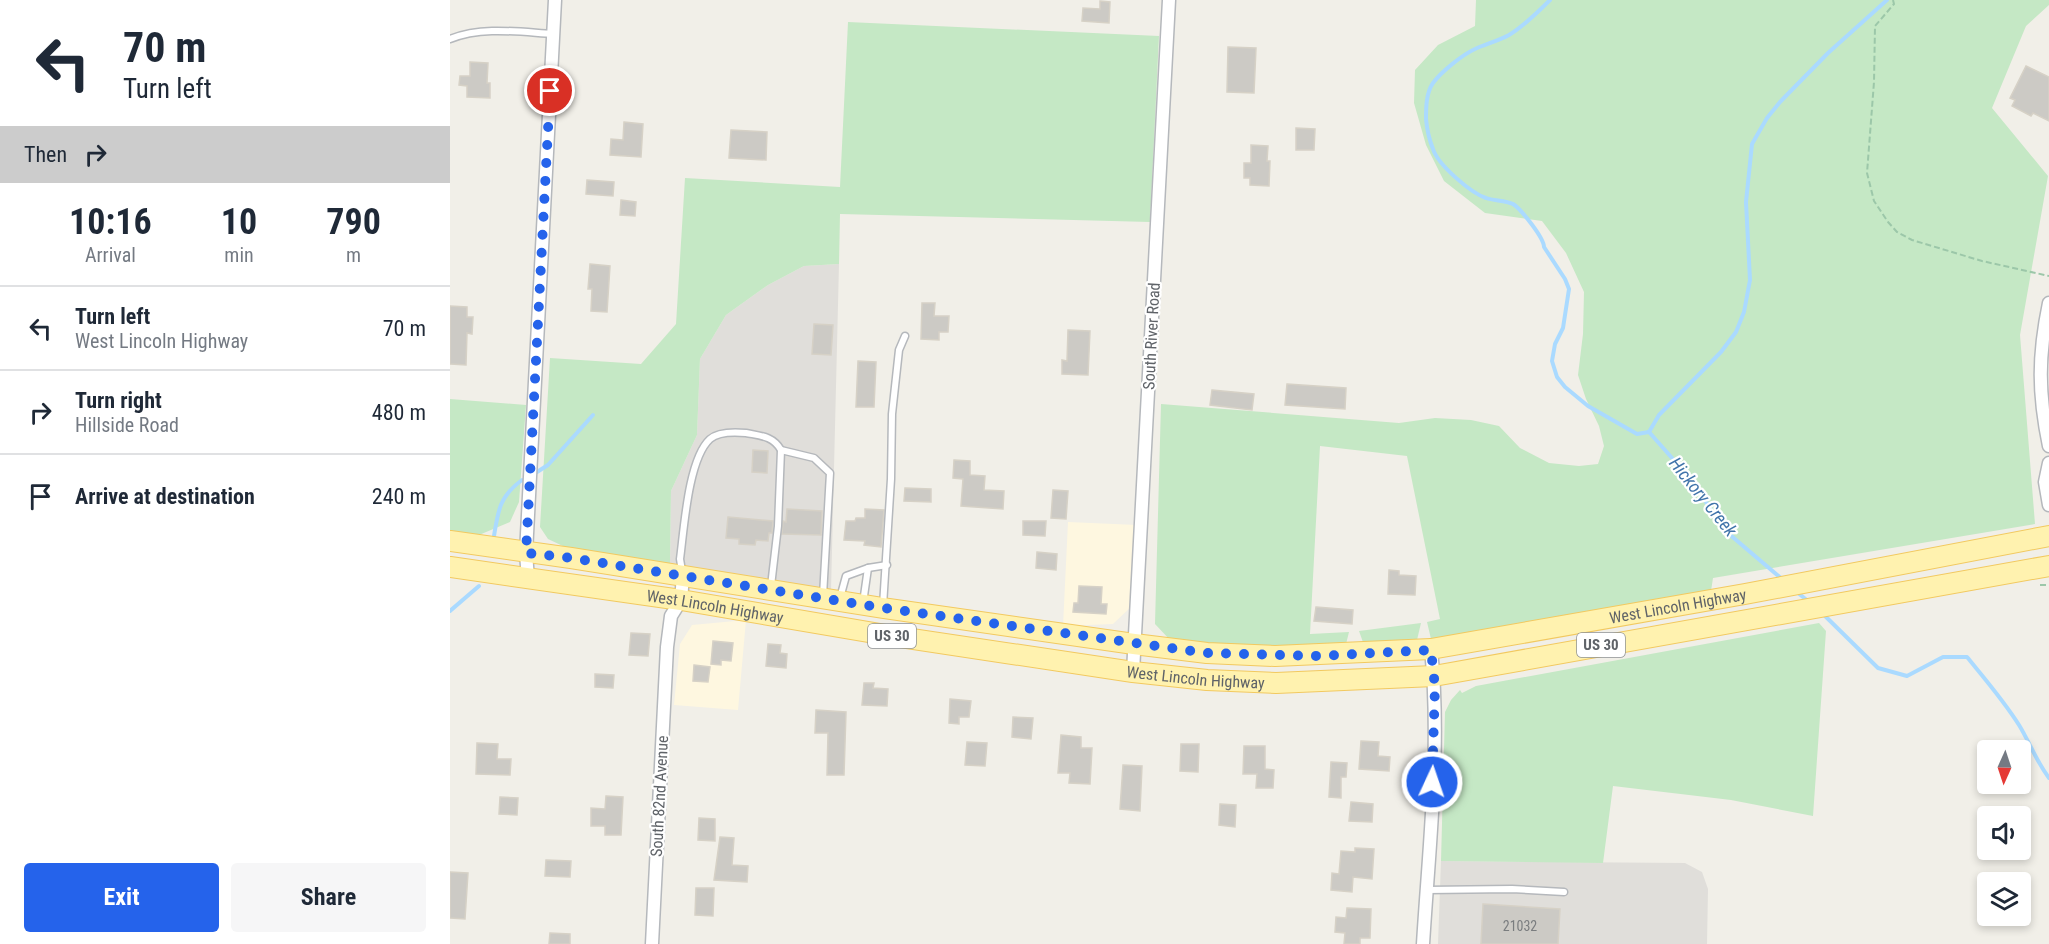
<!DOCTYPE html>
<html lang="en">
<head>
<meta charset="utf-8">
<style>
  body { margin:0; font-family:"Roboto Condensed",sans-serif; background:#f6f6f7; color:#1f2937; height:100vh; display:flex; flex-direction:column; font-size:22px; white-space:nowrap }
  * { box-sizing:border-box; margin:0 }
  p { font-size:20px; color:#747a83 }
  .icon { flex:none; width:33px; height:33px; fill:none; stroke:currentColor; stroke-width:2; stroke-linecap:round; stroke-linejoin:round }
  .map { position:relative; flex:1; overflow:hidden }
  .sheet { display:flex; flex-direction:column; background:#fff; width:450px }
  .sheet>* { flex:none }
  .top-card { background:#fff; color:#1f2937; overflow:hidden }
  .needle { width:39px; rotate:183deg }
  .buttons { position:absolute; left:1527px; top:740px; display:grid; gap:12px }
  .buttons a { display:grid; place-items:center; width:54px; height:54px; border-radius:6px; background:#fff; box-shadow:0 3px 9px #0003; font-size:30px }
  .pin { position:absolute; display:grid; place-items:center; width:51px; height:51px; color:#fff; margin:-26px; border:3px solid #fff; border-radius:50%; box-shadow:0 2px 6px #0007 }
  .me { position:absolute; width:66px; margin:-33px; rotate:3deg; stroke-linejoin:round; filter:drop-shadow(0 0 4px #0008) }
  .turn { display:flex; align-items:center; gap:21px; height:126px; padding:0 24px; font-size:27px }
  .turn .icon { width:78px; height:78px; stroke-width:2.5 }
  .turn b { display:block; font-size:42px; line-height:51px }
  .then { display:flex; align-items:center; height:57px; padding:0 24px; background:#0003; gap:12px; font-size:22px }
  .eta { display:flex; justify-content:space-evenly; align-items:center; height:102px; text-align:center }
  .eta b { font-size:36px; font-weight:700; line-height:42px }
  .action { display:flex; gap:12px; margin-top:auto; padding:12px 24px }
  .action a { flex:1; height:69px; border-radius:6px; background:#2563eb; color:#fff; font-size:24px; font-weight:700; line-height:69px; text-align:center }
  .action a+a { background:#f6f6f7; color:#1f2937 }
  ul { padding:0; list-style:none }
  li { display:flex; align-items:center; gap:18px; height:84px; padding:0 24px; border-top:2px solid #e0e1e3 }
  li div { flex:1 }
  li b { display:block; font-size:22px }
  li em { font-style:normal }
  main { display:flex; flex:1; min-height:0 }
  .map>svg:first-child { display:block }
</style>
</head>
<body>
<main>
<section class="sheet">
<div class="top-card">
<div class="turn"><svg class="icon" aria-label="left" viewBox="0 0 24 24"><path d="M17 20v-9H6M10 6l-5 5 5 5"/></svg><div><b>70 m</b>Turn left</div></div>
<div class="then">Then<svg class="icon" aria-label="right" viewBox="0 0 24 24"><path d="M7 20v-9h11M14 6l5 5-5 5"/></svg></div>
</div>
<div class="eta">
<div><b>10:16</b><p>Arrival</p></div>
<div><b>10</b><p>min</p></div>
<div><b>790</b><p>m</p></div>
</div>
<ul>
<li><svg class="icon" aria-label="left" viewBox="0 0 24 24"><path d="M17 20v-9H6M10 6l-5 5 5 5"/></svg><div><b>Turn left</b><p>West Lincoln Highway</p></div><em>70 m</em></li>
<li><svg class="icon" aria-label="right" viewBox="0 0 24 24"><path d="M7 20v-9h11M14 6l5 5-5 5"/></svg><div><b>Turn right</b><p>Hillside Road</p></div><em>480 m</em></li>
<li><svg class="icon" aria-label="arrive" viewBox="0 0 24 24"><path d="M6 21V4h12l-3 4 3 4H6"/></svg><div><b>Arrive at destination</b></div><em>240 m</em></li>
</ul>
<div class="action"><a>Exit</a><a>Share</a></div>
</section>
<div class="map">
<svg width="1599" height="944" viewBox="0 0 1599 944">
  <rect width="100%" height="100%" fill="#f1efe8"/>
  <g fill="#fef7e0">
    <path d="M 618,522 L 687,525 L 681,607 L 663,624 L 613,626 Z"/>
    <path d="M 296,620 L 288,710 L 224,705 L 230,644 L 242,625 Z"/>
  </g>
  <g fill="#e0deda">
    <path d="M 389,264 L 381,591 L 220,564 L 221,491 L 247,435 L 250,359 L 276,315 L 318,285 L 354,266 Z"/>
    <path d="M 991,861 L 1235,863 L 1252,872 L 1258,889 L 1257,944 L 988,944 Z"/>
  </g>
  <g fill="#c5e8c5">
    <path d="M 1026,0 L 1599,0 L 1599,5 L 1576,26 L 1542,108 L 1598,176 L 1570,335 L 1585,524 L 1263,578 L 1261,591 L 981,639 L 977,622 L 990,619 L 957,456 L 870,446 L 860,634 L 899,632 L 896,644 L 837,648 L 721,641 L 705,624 L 711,404 L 949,423 L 985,418 L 1021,420 L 1049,426 L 1070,448 L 1099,463 L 1129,466 L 1148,464 L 1154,446 L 1149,426 L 1136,399 L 1128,375 L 1133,334 L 1134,292 L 1116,253 L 1092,221 L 1035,213 L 994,181 L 976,145 L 964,103 L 965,70 L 988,45 L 1025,26 Z"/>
    <path d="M 398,22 L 709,36 L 700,222 L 390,214 L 389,264 L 354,266 L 318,285 L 276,315 L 250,359 L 247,435 L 221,491 L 220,564 L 117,548 L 98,539 L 90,527 L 100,358 L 191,364 L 226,324 L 235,178 L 390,187 Z"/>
    <path d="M 0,399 L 76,405 L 69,502 L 60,522 L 29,535 L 0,531 Z"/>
    <path d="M 971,623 L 967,640 L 914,645 L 909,631 Z"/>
    <path d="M 1369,623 L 1376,631 L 1363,816 L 1281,800 L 1163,786 L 1153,863 L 991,861 L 995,712 L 1001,700 L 1010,690 L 1012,693 L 1026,686 Z"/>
  </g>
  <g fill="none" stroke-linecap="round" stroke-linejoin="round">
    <g stroke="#aadaff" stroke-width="4">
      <path d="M 1100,0 C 1088,12 1074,26 1059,35 C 1048,41 1036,44 1025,49 C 1012,55 991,72 983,83 C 976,93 976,108 976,119 C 977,130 979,139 983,149 C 988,165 1021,193 1036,198 C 1044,201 1055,200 1063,204 C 1071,209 1094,238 1094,247 L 1115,279 L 1119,289 L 1113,328 L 1105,344 L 1102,361 L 1107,377 L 1115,387 L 1138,406 L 1187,434 L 1199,432"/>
      <path d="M 1199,432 L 1245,484 L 1272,528 L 1332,579"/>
      <path d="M 1199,432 L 1209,415 L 1271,352 L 1286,332 L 1294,312 L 1300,280 L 1296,202 L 1302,144 L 1317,118 L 1330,102 L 1378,53 L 1437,0"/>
      <path d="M 87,472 L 98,465 L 143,415"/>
      <path d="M 44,536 C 48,510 50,496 72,480"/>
      <path d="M 1347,592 L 1359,602"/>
      <path d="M 0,611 L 29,586"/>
      <path d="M 1372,613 L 1428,668 L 1457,676 L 1493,657 L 1517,657 C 1535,679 1554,701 1569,725 C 1580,743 1585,759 1599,778"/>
    </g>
  </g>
  <g fill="#cccac5" stroke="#d6d1c6" stroke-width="1.5">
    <path d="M 650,1 L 660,2 L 659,23 L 632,21 L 633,8 L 650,9 Z"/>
    <path d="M 778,47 L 806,48 L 804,93 L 777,92 Z"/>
    <path d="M 20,62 L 38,63 L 37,83 L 40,83 L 40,98 L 17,97 L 17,86 L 9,85 L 10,76 L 20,76 Z"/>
    <path d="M 1576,66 L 1599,77 L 1599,121 L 1583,113 L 1581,116 L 1562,106 L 1565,100 L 1560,98 Z"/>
    <path d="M 174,122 L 193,124 L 191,157 L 160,155 L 161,139 L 173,140 Z"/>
    <path d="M 846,128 L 865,129 L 864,150 L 846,150 Z"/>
    <path d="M 281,130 L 317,132 L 316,160 L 279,158 Z"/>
    <path d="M 801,145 L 818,146 L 817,161 L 820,161 L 819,186 L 800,185 L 800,178 L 794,178 L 794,163 L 801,163 Z"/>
    <path d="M 137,180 L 164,182 L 163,196 L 136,194 Z"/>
    <path d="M 171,200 L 186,202 L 185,216 L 170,215 Z"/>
    <path d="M 140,264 L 160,266 L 157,312 L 141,311 L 142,289 L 138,289 Z"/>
    <path d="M 472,303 L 485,303 L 484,316 L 499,316 L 498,332 L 489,332 L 489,340 L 471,339 Z"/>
    <path d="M 0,306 L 17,307 L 17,317 L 23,317 L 22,334 L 17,333 L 16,365 L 0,364 Z"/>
    <path d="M 364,324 L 383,325 L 381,355 L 362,354 Z"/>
    <path d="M 618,330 L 640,331 L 638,375 L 612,374 L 612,360 L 617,361 Z"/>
    <path d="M 408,361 L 426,362 L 424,407 L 406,407 Z"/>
    <path d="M 837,384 L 896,388 L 895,409 L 835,405 Z"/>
    <path d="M 762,390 L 804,394 L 802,410 L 760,405 Z"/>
    <path d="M 303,450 L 318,451 L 317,473 L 302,472 Z"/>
    <path d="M 504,460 L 520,461 L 520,475 L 535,476 L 534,490 L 554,491 L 553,509 L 511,506 L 513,479 L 503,478 Z"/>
    <path d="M 455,488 L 481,489 L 481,502 L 454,501 Z"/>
    <path d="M 603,490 L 618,491 L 616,519 L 601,518 Z"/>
    <path d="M 337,509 L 372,511 L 371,535 L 332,534 L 333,521 L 336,522 Z"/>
    <path d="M 415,509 L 434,510 L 431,547 L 414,545 L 415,541 L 394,540 L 396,521 L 405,521 L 406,518 L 415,518 Z"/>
    <path d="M 278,517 L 323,521 L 322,533 L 319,533 L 318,541 L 306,540 L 305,545 L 289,544 L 289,539 L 276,538 Z"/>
    <path d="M 573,521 L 596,521 L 595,536 L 573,535 Z"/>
    <path d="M 587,552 L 607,554 L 606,570 L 586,568 Z"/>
    <path d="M 939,570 L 949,571 L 949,575 L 966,576 L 965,595 L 938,594 Z"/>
    <path d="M 629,586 L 652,587 L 651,604 L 657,604 L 656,614 L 623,612 L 624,603 L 628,603 Z"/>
    <path d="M 866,607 L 903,610 L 902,624 L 864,621 Z"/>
    <path d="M 181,633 L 200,634 L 198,656 L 179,655 Z"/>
    <path d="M 263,641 L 283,643 L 281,661 L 271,660 L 271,665 L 261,664 Z"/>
    <path d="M 318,644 L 331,645 L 330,653 L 337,654 L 336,668 L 316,666 Z"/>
    <path d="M 244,665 L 260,667 L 258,682 L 243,681 Z"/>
    <path d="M 145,674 L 164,675 L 163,688 L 145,687 Z"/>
    <path d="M 414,683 L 424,683 L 423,688 L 438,689 L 437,706 L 412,705 Z"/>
    <path d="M 500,699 L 521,701 L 519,717 L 509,717 L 509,724 L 499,723 Z"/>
    <path d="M 366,710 L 396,712 L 394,775 L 377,775 L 378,733 L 365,733 Z"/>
    <path d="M 563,717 L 583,718 L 581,739 L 562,737 Z"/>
    <path d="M 611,735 L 631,737 L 631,748 L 642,748 L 640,784 L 619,783 L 620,773 L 608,773 Z"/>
    <path d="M 911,741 L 929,742 L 928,756 L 940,757 L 939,771 L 909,769 Z"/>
    <path d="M 517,742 L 537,743 L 535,766 L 515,765 Z"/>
    <path d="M 27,743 L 48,744 L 47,759 L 61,759 L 60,775 L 26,774 Z"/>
    <path d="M 731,744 L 749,744 L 748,772 L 730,771 Z"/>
    <path d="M 794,746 L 815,746 L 815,769 L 824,770 L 823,788 L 806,788 L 807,774 L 793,774 Z"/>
    <path d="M 881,762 L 897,763 L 896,777 L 891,777 L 891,798 L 879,797 Z"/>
    <path d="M 673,765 L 692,766 L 690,811 L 670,809 Z"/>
    <path d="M 156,796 L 173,797 L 171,835 L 155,835 L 155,826 L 141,826 L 141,808 L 155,809 Z"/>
    <path d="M 50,797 L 68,798 L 67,815 L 49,814 Z"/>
    <path d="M 901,802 L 923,804 L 922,822 L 899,821 Z"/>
    <path d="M 770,804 L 786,805 L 785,827 L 769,825 Z"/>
    <path d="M 249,818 L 265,819 L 265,841 L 248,840 Z"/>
    <path d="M 270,837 L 284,838 L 282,865 L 298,866 L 297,882 L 264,880 Z"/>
    <path d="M 905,848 L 924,849 L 922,879 L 903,877 L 902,892 L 881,890 L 882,873 L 889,874 L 891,851 L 905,852 Z"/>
    <path d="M 96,860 L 121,861 L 120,877 L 95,876 Z"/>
    <path d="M 0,872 L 18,873 L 15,919 L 0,918 Z"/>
    <path d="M 246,888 L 264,888 L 263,916 L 245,915 Z"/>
    <path d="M 1033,904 L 1110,909 L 1108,944 L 1031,944 Z"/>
    <path d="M 897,908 L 921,909 L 920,938 L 910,938 L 910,944 L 894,944 L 895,933 L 885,932 L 886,917 L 896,918 Z"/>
    <path d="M 100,933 L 120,934 L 120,944 L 99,944 Z"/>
  </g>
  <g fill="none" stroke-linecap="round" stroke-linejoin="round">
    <g stroke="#b5b8bc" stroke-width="9">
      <g id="service">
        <path d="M 0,39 C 32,26 69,32 103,34"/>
        <path d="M 331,450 L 364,458 L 380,473 L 373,596"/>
        <path d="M 232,571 L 230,559 C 234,530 238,459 260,439 C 268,432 285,432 296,433 C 311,436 323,436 331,450 L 328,526 L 321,586"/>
        <path d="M 390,598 L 396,576 L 418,568 L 437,565"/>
        <path d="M 413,603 L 418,568"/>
        <path d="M 433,606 L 441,479 L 442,414 L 449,350 L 455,336"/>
        <path d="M 977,890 L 1062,889 L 1114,892"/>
      </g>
    </g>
    <g stroke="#b5b8bc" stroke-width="15">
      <g id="minor">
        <path d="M 1599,303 C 1588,356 1588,393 1599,446"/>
        <path d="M 1599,463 L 1595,482 L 1599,505"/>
        <path d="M 78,579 L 76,553 L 105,0"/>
        <path d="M 683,672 L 719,0"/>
        <path d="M 202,944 L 217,647 L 221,616 L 231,600 L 233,576"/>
        <path d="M 973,944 C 979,846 991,747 981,649"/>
      </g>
    </g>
    <g stroke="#f2c960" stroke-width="22">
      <g id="primary">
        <path id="s1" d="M 0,541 L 121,558 L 433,608 L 684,644 L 757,653 L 825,656 L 981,649 L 1295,594 L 1599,536"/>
        <path id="s2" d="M 0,567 L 231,600 L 436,635 L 683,672 L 757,680 L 826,683 L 984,676 L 1599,566"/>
      </g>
    </g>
    <g stroke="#9cc7a9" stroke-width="2" stroke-dasharray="6 3" stroke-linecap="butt">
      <path d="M 1443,0 L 1444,4 L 1425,26 L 1424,82 L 1417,173 L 1424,201 L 1438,222 L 1447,232 L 1462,240 L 1532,261 L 1599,276"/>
      <path d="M 1590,585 L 1599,585"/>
    </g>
    <use href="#service" stroke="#fff" stroke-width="6"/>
    <use href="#minor" stroke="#fff" stroke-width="12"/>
    <use href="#primary" stroke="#fff2af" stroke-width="20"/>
  </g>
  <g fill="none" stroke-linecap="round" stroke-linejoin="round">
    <path stroke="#2563eb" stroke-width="10" stroke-dasharray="0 18" d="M 100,91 L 76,553 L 121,558 L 433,608 L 757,653 L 870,656 L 981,650 L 985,687 L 982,782"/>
  </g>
  <g text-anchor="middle" stroke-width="4.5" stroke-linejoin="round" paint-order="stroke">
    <g font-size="14" fill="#7a7d7f">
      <text x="1070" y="931">21032</text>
    </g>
    <g fill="#fff" stroke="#8f9295" stroke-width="1.5">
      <rect x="418" y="624" width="48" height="24" rx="4.5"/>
      <rect x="1127" y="633" width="48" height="24" rx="4.5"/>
    </g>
    <g font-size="15" font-weight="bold" fill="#5f6368">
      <text x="442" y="641">US 30</text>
      <text x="1151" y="650">US 30</text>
    </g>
    <g font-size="16" fill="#5f6368" stroke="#fff">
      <text transform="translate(701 336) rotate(-87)" y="6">South River Road</text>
      <text dy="6" stroke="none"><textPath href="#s1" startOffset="1240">West Lincoln Highway</textPath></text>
      <text dy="6" stroke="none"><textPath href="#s2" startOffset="268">West Lincoln Highway</textPath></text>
      <text dy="6" stroke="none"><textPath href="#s2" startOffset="754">West Lincoln Highway</textPath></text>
      <text transform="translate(209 796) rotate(-87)" y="6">South 82nd Avenue</text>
    </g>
    <g font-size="18" font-style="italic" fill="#4174aa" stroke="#fff">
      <text transform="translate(1253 497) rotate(51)" y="6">Hickory Creek</text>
    </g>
  </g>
</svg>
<div class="buttons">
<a><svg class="needle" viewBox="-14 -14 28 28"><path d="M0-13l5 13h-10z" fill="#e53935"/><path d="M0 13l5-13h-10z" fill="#747a83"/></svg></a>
<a><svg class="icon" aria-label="sound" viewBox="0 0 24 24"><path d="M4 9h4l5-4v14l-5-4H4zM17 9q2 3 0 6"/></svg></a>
<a><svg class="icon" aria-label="layers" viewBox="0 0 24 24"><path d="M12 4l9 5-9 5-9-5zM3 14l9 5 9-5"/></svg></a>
</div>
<div class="pin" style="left:100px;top:91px;background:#d93025"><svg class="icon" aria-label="arrive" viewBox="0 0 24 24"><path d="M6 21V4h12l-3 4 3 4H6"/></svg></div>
<svg class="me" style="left:982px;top:782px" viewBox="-20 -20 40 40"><circle r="17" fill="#2563eb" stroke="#fff" stroke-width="3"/><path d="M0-11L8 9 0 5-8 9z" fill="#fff"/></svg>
</div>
</main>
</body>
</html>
